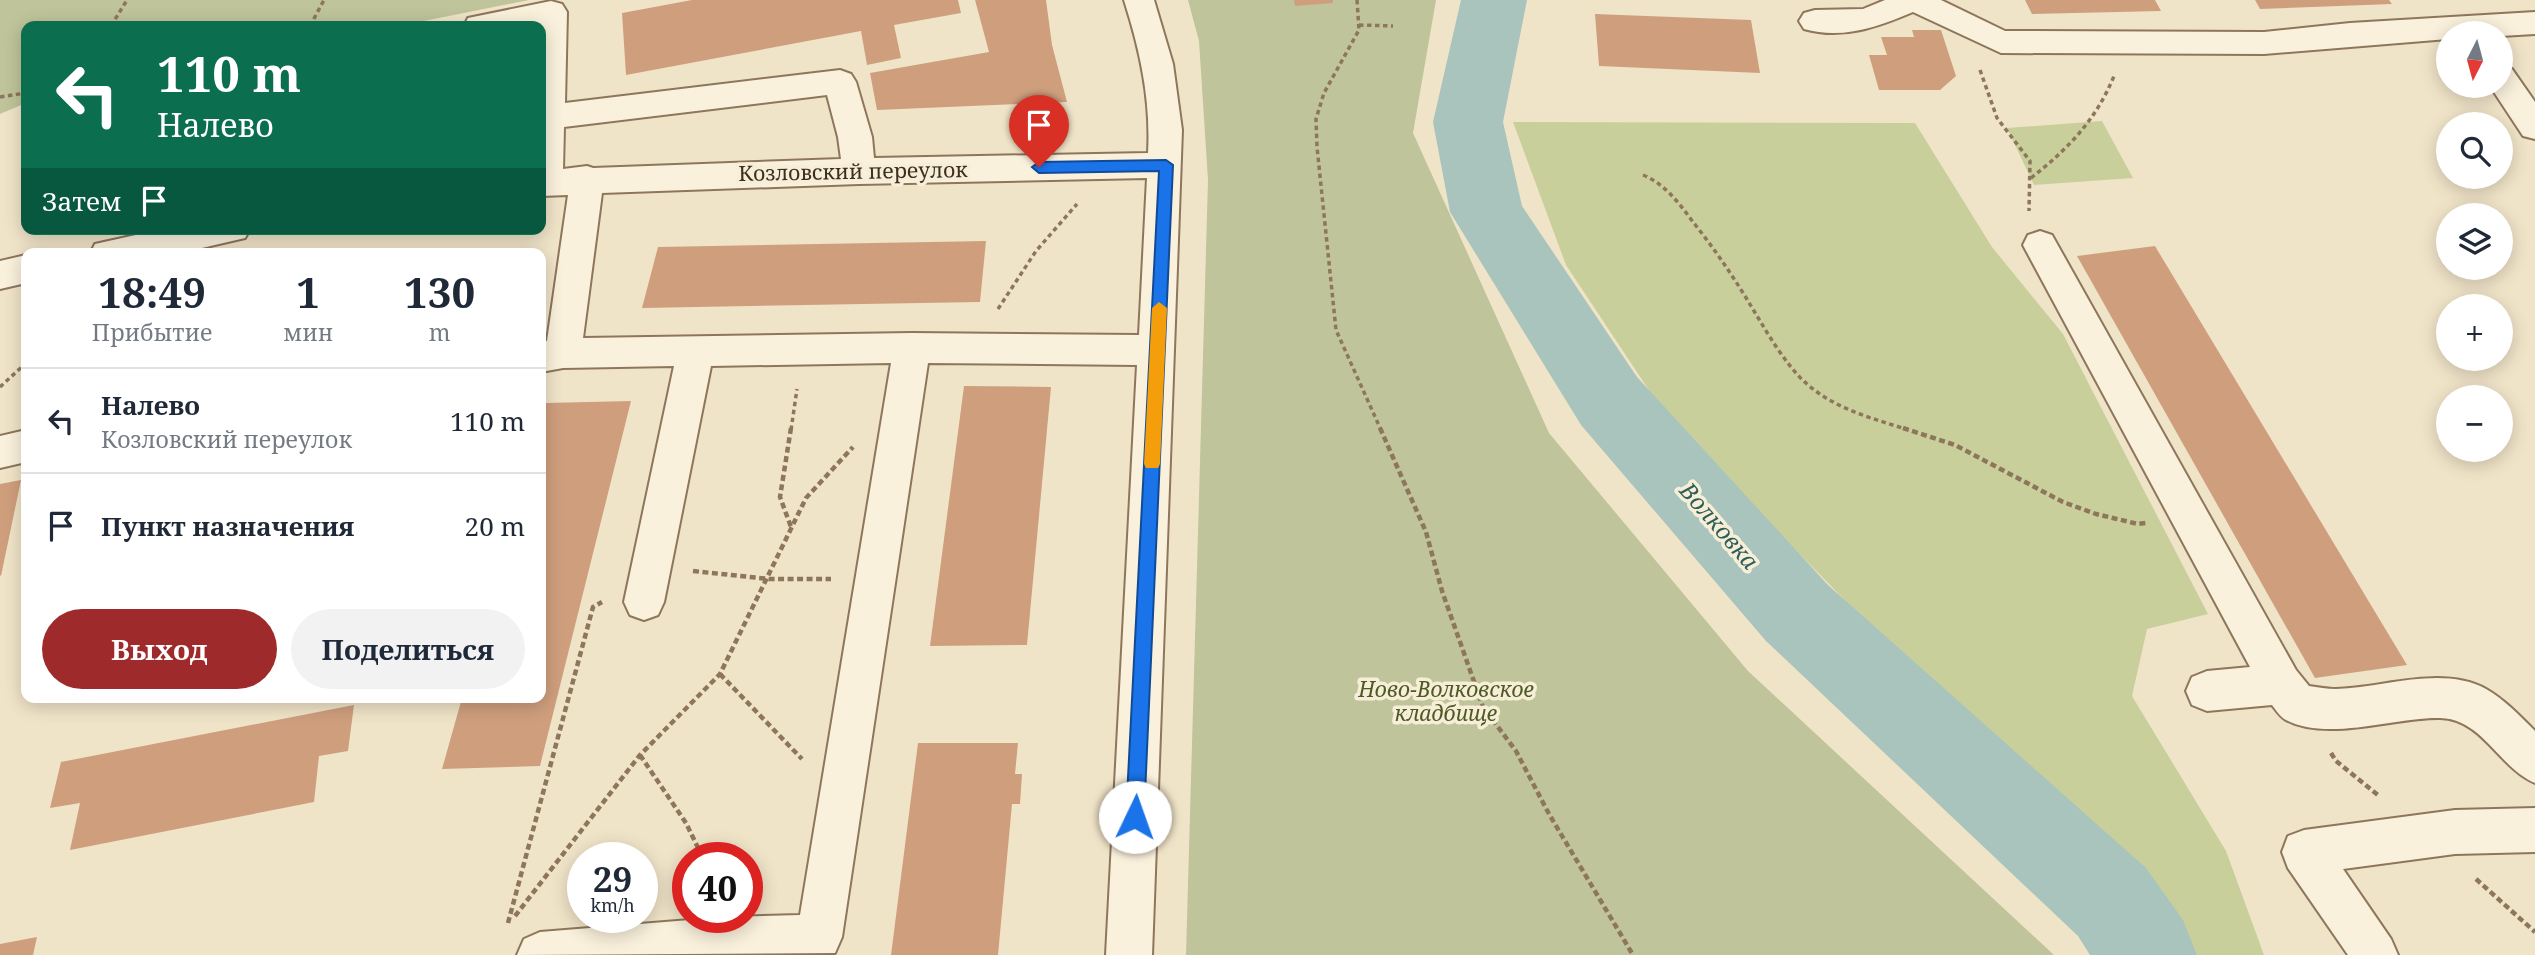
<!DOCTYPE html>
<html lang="ru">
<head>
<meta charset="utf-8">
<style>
  body { margin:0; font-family:"Noto Serif",serif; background:#f2f2f3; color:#1f2937; height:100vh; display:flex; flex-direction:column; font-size:26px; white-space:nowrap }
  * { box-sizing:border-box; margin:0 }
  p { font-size:23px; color:#747a83 }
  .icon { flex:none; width:38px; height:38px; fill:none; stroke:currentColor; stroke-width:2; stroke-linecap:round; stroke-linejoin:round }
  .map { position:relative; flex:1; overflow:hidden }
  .panel { position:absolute; left:21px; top:248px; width:525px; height:455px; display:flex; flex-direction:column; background:#fff; border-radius:14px; box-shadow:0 4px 18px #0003 }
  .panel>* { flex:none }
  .guide { position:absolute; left:21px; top:21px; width:525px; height:214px; border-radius:14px; box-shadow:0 4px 18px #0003; background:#0b6e4f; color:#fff; overflow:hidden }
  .needle { width:46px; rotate:186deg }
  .buttons { position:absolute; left:2436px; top:21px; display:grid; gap:14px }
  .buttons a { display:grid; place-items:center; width:77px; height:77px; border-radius:50%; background:#fff; box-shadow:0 4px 18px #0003; font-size:35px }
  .speed { position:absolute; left:567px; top:842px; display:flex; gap:14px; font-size:35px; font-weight:700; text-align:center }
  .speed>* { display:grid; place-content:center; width:91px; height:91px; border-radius:50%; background:#fff; box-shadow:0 4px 18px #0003; line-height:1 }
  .speed small { font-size:18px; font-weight:400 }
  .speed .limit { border:10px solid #d22; background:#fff; color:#111 }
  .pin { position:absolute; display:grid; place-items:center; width:60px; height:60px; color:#fff; margin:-72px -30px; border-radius:50% 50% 50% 0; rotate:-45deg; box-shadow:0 0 7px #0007 }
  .pin .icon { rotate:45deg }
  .me { position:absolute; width:77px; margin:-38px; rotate:3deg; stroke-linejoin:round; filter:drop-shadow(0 0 5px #0008) }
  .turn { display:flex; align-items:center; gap:24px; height:147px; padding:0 21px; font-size:32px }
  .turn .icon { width:91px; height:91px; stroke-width:2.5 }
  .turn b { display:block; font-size:49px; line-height:60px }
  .then { display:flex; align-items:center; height:66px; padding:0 21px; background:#0003; gap:14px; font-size:26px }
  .eta { display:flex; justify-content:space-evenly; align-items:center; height:119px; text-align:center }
  .eta b { font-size:42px; font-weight:700; line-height:49px }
  .button { display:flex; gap:14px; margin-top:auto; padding:14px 21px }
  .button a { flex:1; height:80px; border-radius:42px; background:#9e2a2b; color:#fff; font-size:28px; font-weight:700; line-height:80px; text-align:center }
  .button a+a { background:#f2f2f3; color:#1f2937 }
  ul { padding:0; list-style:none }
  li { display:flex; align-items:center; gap:21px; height:105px; padding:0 21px; border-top:2px solid #e0e1e3 }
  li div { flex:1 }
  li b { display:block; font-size:26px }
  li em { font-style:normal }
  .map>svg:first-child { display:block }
</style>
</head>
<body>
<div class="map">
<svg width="2535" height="955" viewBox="0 0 2535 955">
  <rect width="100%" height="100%" fill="#f0e4c8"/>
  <g fill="#c9cf9b">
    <path d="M 2102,121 L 2133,178 L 2034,185 L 2007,128 Z"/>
    <path d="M 1513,122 L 1915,123 L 1992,247 L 2063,334 L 2208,614 L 2147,629 L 2132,696 L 2226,851 L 2264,955 L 2137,955 L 2040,829 L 1877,633 L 1670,422 L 1566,265 Z"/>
  </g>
  <g fill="#bfc49a">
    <path d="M 0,0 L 529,0 L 399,26 L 26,26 L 26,103 L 0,114 Z"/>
    <path d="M 1188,0 L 1436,0 L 1413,133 L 1549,433 L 1748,671 L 2054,955 L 1186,955 L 1208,180 L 1199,41 Z"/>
  </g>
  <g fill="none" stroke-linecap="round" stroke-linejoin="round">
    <path fill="#a9c4bc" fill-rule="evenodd" d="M 1461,0 L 1527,0 L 1503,122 L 1522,206 L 1637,377 L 1828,585 L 2146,868 L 2183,920 L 2197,955 L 2090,955 L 2078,936 L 1766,641 L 1581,425 L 1450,212 L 1433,122 Z"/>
  </g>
  <g fill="#cf9f7d">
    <path d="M 692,0 L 958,0 L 961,13 L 894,25 L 901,58 L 867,65 L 861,31 L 626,75 L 622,13 Z"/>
    <path d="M 975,0 L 1046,0 L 1052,45 L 1067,102 L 877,110 L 870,73 L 989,52 Z"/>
    <path d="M 1294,0 L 1333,0 L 1333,3 L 1295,6 Z"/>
    <path d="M 2025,0 L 2155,0 L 2161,11 L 2032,14 Z"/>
    <path d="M 2255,0 L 2389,0 L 2392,4 L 2260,9 Z"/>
    <path d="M 1595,14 L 1751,20 L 1760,73 L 1599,66 Z"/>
    <path d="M 1912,30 L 1941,30 L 1956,76 L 1940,90 L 1879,90 L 1869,55 L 1887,55 L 1881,37 L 1914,37 Z"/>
    <path d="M 986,241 L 980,302 L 642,308 L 658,247 Z"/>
    <path d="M 2155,246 L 2407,665 L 2315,678 L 2077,256 Z"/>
    <path d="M 964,386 L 1051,387 L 1027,645 L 930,646 Z"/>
    <path d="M 631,401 L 540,766 L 442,769 L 462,698 L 541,698 L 541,423 L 546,403 Z"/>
    <path d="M 21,480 L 1,576 L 0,575 L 0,484 Z"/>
    <path d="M 354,705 L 348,751 L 319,756 L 314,802 L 70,850 L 80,803 L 50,808 L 61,762 Z"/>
    <path d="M 918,743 L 1018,743 L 1015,774 L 1022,774 L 1020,804 L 1012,804 L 998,955 L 891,955 Z"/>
    <path d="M 37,937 L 33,955 L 0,955 L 0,944 Z"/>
  </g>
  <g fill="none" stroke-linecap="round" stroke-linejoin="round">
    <g stroke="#8d765c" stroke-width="4">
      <g id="minor">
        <path d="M 1124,0 L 1154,0 L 1173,64 L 1182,130 L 1152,955 L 1106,955 L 1137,365 L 928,363 L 842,937 L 835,953 L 517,955 L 524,939 L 540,932 L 727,917 L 800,915 L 891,363 L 711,366 L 664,602 L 658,615 L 644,620 L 630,615 L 624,602 L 674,366 L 563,368 L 541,372 L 541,342 L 547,341 L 568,195 L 541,196 L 541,26 L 464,26 L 468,18 L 551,1 L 562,4 L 567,12 L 565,103 L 840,70 L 851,74 L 856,82 L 872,137 L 874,158 L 1148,153 C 1151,100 1140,50 1124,0 ZM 827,95 L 838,137 L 841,159 L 593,168 L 587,166 L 563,169 L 564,127 ZM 1147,178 L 1139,335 L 912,333 L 583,338 L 602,193 L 859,184 Z"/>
        <path d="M 1885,0 L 1941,0 L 2005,31 L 2264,32 L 2350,23 L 2535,12 L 2535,34 L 2501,36 L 2501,33 L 2448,33 L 2448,39 L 2264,54 L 2001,53 L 1913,12 C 1878,27 1842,40 1804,29 L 1799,21 L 1804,13 L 1815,10 L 1863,9 Z"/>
        <path d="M 2501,66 L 2512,69 L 2535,102 L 2535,139 L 2523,136 L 2490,86 L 2501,86 Z"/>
        <path d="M 163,229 L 250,229 L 245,238 L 176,254 L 90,254 L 95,244 Z"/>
        <path d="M 2040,231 L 2052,235 L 2296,670 L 2309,686 C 2318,687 2327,689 2336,689 C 2383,688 2442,665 2486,689 C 2505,700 2520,716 2535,731 L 2535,783 C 2499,768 2483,719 2440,718 C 2396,717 2327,742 2286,720 C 2280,717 2276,710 2272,705 L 2207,711 L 2192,705 L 2186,691 L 2192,677 L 2207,671 L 2250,667 L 2023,245 L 2028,235 Z"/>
        <path d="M 26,255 L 26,283 L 0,289 L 0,261 Z"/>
        <path d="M 26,430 L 26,462 L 0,468 L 0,436 Z"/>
        <path d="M 2535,808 L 2535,852 L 2455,854 L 2343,869 L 2391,939 L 2398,955 L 2348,955 L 2288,868 L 2282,852 L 2288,836 L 2304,830 L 2455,810 Z"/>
      </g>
    </g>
    <g stroke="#8d765c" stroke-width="3.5" stroke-dasharray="4.5 3.5" stroke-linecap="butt">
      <path d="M 1357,0 L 1359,30 L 1324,93 L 1316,119 L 1317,147 L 1336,330 L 1381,430"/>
      <path d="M 1359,25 L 1393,26"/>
      <path d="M 111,26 L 127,0"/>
      <path d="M 310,26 L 324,0"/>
      <path d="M 1980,70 L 1997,118 L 2030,161 L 2029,211"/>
      <path d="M 0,97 L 26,93"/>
      <path d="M 1643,175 C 1665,184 1679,203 1693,222 C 1713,247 1731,273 1748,301 C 1764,327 1784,364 1807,384 C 1835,409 1874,419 1909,430"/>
      <path d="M 2031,178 C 2068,149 2096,120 2114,76"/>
      <path d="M 998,309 L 1036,251 L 1077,204"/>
      <path d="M 0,387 L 26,363"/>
      <path d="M 791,430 L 797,389"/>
    </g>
    <g stroke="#8d765c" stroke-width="4.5" stroke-dasharray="6 3.5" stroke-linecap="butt">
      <path d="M 791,428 L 780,497 L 791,527"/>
      <path d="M 1380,428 L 1426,532 L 1442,591 L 1483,707 L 1516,751 L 1549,814 L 1633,955"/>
      <path d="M 1903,428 L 1955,445 L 2063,502 L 2096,514 L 2138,524 L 2146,523"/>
      <path d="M 693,571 L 769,579 L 831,579"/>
      <path d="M 720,674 L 802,759"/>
      <path d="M 2331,753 L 2336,761 L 2379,796"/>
      <path d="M 640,755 L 686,823 L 703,858"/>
      <path d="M 2476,879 L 2535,932"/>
      <path d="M 515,916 L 640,755 L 720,674 L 806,498 L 853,447"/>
      <path d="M 508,923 L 593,607 L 602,602"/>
    </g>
    <use href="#minor" fill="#faf1dc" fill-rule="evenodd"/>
  </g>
  <path fill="#1a73e8" stroke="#114b97" stroke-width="2" d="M 1166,160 L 1173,165 L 1144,817 L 1142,824 L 1135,826 L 1129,824 L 1126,817 L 1159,171 L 1039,173 L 1032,167 L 1039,162 Z"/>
  <path fill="#f59e0b" d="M 1159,302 L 1167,308 L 1160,464 L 1158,468 L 1146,468 L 1144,464 L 1152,308 Z"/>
  <g text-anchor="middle" stroke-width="7" stroke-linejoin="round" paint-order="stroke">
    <g font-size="21" fill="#3d2e20" stroke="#f7eed8">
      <text transform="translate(853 172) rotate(-1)" y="7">Козловский переулок</text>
    </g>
    <g font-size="21" font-style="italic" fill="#4d5a26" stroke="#f7eed8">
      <text x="1446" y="697">Ново-Волковское<tspan x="1446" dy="24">кладбище</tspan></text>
    </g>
    <g font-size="23" font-style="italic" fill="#2f5d5a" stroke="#f7eed8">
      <text transform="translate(1719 526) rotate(49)" y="8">Волковка</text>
    </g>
  </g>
</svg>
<div class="buttons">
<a><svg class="needle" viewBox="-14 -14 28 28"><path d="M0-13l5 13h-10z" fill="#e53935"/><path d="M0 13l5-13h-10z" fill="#747a83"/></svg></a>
<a><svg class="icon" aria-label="search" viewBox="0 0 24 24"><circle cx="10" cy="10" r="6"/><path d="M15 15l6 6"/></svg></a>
<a><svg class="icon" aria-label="layers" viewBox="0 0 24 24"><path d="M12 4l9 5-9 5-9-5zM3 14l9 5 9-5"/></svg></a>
<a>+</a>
<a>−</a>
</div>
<div class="speed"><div>29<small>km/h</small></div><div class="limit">40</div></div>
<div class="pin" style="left:1039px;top:167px;background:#d93025"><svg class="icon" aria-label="arrive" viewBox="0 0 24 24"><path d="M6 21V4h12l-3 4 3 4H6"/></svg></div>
<svg class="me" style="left:1135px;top:817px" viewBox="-20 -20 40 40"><circle r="19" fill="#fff"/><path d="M0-13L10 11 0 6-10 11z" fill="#1a73e8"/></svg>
<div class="guide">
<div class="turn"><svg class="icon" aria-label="left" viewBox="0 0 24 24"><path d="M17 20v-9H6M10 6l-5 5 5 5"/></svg><div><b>110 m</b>Налево</div></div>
<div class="then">Затем<svg class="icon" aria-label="arrive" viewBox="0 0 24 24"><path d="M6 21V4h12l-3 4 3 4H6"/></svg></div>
</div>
<section class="panel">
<div class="eta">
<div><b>18:49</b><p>Прибытие</p></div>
<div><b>1</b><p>мин</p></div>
<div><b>130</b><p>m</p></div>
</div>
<ul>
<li><svg class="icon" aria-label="left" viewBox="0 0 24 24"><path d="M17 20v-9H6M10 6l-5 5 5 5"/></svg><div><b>Налево</b><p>Козловский переулок</p></div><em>110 m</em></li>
<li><svg class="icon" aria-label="arrive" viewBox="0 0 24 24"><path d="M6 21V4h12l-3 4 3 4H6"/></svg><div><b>Пункт назначения</b></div><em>20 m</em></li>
</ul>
<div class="button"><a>Выход</a><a>Поделиться</a></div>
</section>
</div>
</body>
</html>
